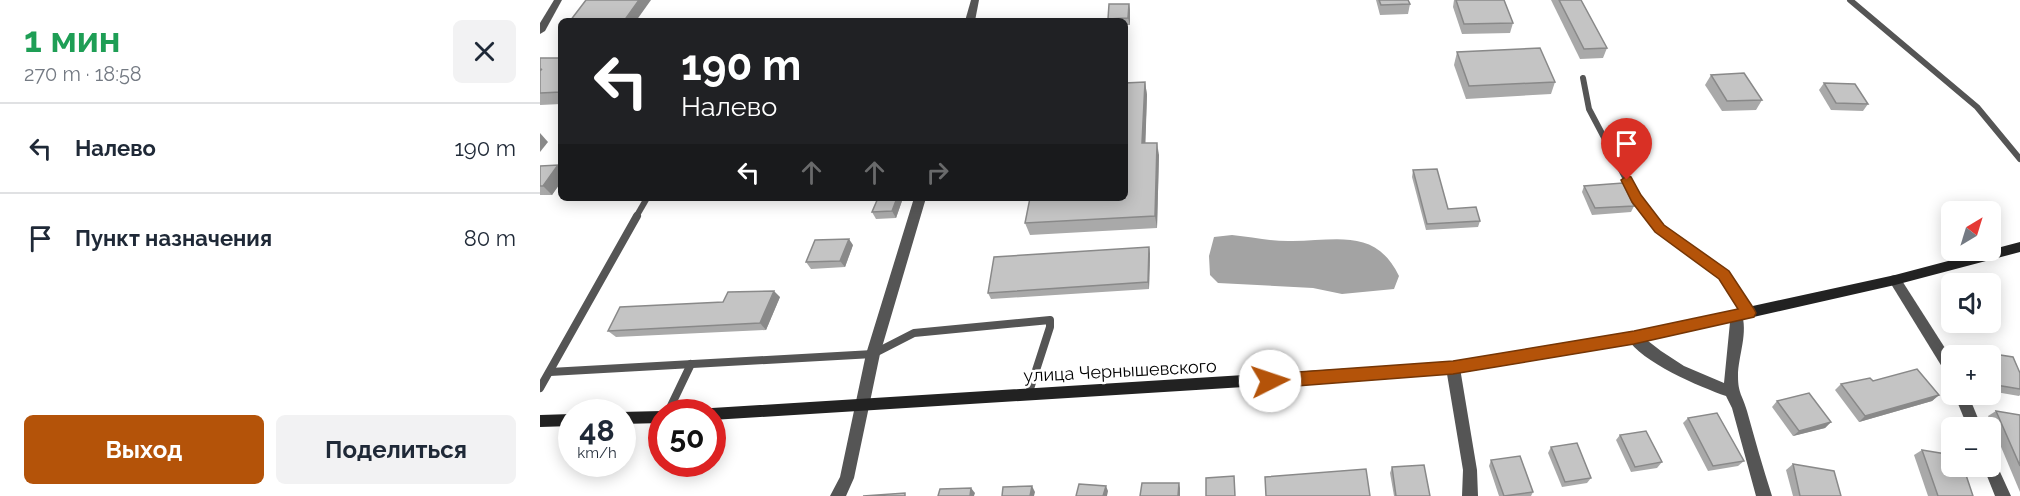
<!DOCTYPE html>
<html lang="ru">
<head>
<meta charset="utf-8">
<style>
  body { margin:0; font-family:Raleway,sans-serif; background:#f2f2f3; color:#1f2937; height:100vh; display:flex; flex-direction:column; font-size:22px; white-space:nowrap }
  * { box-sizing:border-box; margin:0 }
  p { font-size:20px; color:#747a83 }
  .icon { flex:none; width:33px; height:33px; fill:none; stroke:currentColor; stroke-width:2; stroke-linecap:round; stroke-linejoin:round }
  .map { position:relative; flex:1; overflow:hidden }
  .details { display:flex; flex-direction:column; background:#fff; width:540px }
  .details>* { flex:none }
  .top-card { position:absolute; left:18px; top:18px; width:570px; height:183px; border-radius:9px; box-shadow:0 3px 15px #0003; background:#202124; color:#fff; overflow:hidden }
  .needle { width:39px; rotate:38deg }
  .fabs { position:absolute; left:1401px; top:201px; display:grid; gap:12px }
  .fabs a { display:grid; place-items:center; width:60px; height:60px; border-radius:9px; background:#fff; box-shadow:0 3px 15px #0003; font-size:30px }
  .speed { position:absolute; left:18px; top:399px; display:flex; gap:12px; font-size:30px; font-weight:700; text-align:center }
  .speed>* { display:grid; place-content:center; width:78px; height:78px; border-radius:50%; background:#fff; box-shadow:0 3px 15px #0003; line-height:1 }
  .speed small { font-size:15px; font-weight:400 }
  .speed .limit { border:9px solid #d22; background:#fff; color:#111 }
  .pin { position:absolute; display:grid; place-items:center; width:51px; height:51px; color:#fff; margin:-62px -26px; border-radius:50% 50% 50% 0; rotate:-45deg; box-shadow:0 0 6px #0007 }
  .pin .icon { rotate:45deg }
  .me { position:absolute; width:66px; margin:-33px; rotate:86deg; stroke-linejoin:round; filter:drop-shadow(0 0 4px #0008) }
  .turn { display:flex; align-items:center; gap:21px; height:126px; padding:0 24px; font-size:27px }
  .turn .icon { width:78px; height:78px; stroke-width:2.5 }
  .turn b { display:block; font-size:42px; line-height:51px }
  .lanes { display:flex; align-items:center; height:57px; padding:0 24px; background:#0003; justify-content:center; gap:30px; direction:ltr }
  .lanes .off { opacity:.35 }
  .round { display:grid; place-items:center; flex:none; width:63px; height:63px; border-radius:9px; background:#f2f2f3 }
  .head { display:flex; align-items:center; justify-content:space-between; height:102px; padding:0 24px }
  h1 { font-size:36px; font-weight:700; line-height:45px; color:#1e9e55 }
  .primary-button { display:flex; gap:12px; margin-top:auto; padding:12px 24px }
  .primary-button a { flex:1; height:69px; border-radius:9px; background:#b45309; color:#fff; font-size:24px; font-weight:700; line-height:69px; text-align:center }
  .primary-button a+a { background:#f2f2f3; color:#1f2937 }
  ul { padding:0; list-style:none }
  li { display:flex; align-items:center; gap:18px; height:90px; padding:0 24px; border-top:2px solid #e0e1e3 }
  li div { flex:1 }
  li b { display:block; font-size:22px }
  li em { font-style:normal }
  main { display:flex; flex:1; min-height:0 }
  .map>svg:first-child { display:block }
</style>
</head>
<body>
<main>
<section class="details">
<div class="head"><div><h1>1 мин</h1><p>270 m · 18:58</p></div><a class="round"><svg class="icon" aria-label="close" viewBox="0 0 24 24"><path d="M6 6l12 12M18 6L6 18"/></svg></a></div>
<ul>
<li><svg class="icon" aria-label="left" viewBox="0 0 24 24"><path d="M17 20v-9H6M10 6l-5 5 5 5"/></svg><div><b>Налево</b></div><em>190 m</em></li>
<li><svg class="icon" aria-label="arrive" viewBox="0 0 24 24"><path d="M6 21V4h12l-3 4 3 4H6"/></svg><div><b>Пункт назначения</b></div><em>80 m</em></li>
</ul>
<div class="primary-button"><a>Выход</a><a>Поделиться</a></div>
</section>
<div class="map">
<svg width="1480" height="496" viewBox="0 0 1480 496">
  <rect width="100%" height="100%" fill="#fff"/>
  <path fill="#a3a3a3" d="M 692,235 C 711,237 730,241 748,241 C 793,242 835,226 859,276 L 854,289 L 802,294 L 773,288 L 678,283 L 670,275 L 669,256 L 674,237 Z"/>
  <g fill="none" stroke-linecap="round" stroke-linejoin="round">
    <g stroke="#555" stroke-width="6">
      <path d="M 1310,0 L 1437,107 L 1480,159"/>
      <path d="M 1043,78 L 1049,109 L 1096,198 L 1111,217"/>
      <path d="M 96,217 L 107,198"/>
    </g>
    <g stroke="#555" stroke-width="8">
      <path d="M 1110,216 L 1120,229 L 1184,275 L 1209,313"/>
      <path d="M 10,372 L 333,354 L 374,333 L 510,320 L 510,327 L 488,395"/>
      <path d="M 0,388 L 97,216"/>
      <path d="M 128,412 L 151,364"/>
    </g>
    <g fill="#555" fill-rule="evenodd">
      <path d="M 14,0 L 22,0 L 5,31 L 0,34 L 0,23 Z"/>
      <path d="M 431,0 L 439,0 L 435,21 L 425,21 Z"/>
      <path d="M 374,198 L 386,198 L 340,354 L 314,478 L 306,496 L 290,496 L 300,477 L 326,354 Z"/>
      <path d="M 1355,275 L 1359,276 L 1412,359 L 1412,377 L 1407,375 L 1351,284 L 1349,280 L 1351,276 Z"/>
      <path d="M 1196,311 L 1201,312 C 1209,332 1198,356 1198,376 C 1198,394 1203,396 1207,411 C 1215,440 1223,468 1232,496 L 1216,496 L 1192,408 L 1186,396 C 1160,387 1101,362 1087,338 L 1089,334 L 1094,332 L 1099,334 L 1121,351 L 1144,366 L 1184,383 L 1191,312 Z"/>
      <path d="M 913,362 L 918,364 L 920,368 L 937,470 L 938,496 L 922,496 L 923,470 L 906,368 L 908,364 Z"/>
      <path d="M 1414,394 L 1428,394 L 1442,428 L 1428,428 Z"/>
      <path d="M 1450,459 L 1455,461 L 1471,496 L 1455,496 L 1443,466 L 1450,466 Z"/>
    </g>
    <g fill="#222" fill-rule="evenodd">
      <path d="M 1480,242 L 1480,252 L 1355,285 L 1094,344 L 913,374 L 172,420 L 172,412 L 166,412 L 167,410 L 172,408 L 913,362 L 1094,332 L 1355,275 Z"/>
      <path d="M 122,411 L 127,412 L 122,412 L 122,423 L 82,424 L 82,412 L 80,412 Z"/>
      <path d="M 32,414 L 32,426 L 0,427 L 0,415 Z"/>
    </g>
  </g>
  <g fill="#a9a9a9">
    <path d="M 836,0 L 868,0 L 870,4 L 868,14 L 840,15 Z"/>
    <path d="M 914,0 L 964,0 L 973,23 L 970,33 L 922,34 L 913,7 Z"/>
    <path d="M 1011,0 L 1041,0 L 1067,48 L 1063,58 L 1040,59 Z"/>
    <path d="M 589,4 L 590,10 L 590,25 L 585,25 L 585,21 L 568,21 L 568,19 Z"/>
    <path d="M 917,52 L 1015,82 L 1011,94 L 926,99 L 914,65 Z"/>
    <path d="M 0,58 L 21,58 L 21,104 L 0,105 Z"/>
    <path d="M 1171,75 L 1222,100 L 1216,110 L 1182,111 L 1165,85 Z"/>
    <path d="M 605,82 L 607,95 L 605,143 L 619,155 L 617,228 L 490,235 L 485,223 Z"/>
    <path d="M 1284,83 L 1328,104 L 1323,111 L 1291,110 L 1279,90 Z"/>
    <path d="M 0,166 L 21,169 L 21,182 L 12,195 L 0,195 Z"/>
    <path d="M 873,170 L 908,209 L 940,221 L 938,227 L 886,230 L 872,177 Z"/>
    <path d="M 1044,186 L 1094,206 L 1091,212 L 1052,215 L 1042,192 Z"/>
    <path d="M 363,198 L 356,218 L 336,219 L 332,212 Z"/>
    <path d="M 313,245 L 305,267 L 271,269 L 266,262 Z"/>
    <path d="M 609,247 L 610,254 L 609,289 L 451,299 L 448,293 Z"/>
    <path d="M 240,297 L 226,330 L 76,337 L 68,331 Z"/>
    <path d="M 1428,350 L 1473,357 L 1480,373 L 1480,395 L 1479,396 L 1450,391 L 1450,356 L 1420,356 Z"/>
    <path d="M 1333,381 L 1399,395 L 1392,401 L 1319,422 L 1295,390 L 1301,384 Z"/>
    <path d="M 1237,401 L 1291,422 L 1285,428 L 1253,436 L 1232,407 Z"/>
    <path d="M 1456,411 L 1480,415 L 1480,492 L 1448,416 Z"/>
    <path d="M 1148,418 L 1204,461 L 1198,466 L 1168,471 L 1143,423 Z"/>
    <path d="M 1080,435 L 1122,462 L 1117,468 L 1091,472 L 1076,440 Z"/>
    <path d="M 1011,447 L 1051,478 L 1047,483 L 1022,487 L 1008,453 Z"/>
    <path d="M 1382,450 L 1433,496 L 1388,496 L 1374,455 Z"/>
    <path d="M 951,460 L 993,492 L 991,496 L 959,496 L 949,466 Z"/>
    <path d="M 1253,464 L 1301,496 L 1253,496 L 1246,470 Z"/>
    <path d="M 852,467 L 890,496 L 854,496 L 850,473 Z"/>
  </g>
  <g fill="#898989">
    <path d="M 99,0 L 111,0 L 96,21 L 84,21 Z"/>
    <path d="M 589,4 L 590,10 L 590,25 L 588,18 Z"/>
    <path d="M 605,82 L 607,95 L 605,156 L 602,143 Z"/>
    <path d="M 0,133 L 8,142 L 0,152 Z"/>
    <path d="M 617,143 L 619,155 L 617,228 L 615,216 Z"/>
    <path d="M 18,165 L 21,169 L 21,182 L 12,195 L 3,186 Z"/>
    <path d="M 357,198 L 363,198 L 356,218 L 352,211 Z"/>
    <path d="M 309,239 L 313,245 L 305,267 L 300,261 Z"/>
    <path d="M 609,247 L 610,254 L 609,289 L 608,282 Z"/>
    <path d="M 234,291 L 240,297 L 226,330 L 220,323 Z"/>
    <path d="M 1399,395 L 1392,401 L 1319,422 L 1325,416 Z"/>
    <path d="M 1291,422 L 1285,428 L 1253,436 L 1259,431 Z"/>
    <path d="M 639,483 L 640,488 L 640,496 L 638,496 Z"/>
    <path d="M 492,486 L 495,492 L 494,496 L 490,496 Z"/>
    <path d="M 566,486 L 568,491 L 567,496 L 563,496 Z"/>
    <path d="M 431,488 L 435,493 L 434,496 L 430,496 Z"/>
  </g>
  <g fill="#c4c4c4" stroke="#898989" stroke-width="1.5">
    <path d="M 46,0 L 99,0 L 84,21 L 30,21 Z"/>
    <path d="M 839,0 L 868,0 L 870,4 L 841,5 Z"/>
    <path d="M 916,0 L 964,0 L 973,23 L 924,24 Z"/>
    <path d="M 1019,0 L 1041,0 L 1067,48 L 1044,49 Z"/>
    <path d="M 569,4 L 589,4 L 588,18 L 568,19 Z"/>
    <path d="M 1000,48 L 1015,82 L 929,86 L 917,52 Z"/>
    <path d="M 0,58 L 21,58 L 21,92 L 0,93 L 0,71 L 2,69 L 0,70 Z"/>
    <path d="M 1204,73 L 1222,100 L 1187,101 L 1171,75 Z"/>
    <path d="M 605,82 L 602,143 L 617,143 L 615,216 L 485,223 L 490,198 L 585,198 L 585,83 Z"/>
    <path d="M 1284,83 L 1315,84 L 1328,104 L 1296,103 Z"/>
    <path d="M 18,165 L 3,186 L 0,186 L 0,166 Z"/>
    <path d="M 897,169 L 908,209 L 936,207 L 940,221 L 887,224 L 873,170 Z"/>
    <path d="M 1083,183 L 1094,206 L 1055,208 L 1044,186 Z"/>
    <path d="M 338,198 L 357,198 L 352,211 L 332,212 Z"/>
    <path d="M 309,239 L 300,261 L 266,262 L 275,240 Z"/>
    <path d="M 609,247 L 608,282 L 448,293 L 454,257 Z"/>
    <path d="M 234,291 L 220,323 L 68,331 L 80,307 L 183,302 L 188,292 Z"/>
    <path d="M 1428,350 L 1473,357 L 1480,373 L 1480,389 L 1450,384 L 1450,356 L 1430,356 Z"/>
    <path d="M 1377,369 L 1399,395 L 1325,416 L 1301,384 L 1330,378 L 1333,381 Z"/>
    <path d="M 1269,393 L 1291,422 L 1259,431 L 1237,401 Z"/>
    <path d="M 1456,411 L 1480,415 L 1480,466 Z"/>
    <path d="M 1177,413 L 1204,461 L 1173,466 L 1148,418 Z"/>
    <path d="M 1106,431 L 1122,462 L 1095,467 L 1080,435 Z"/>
    <path d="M 1037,443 L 1051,478 L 1025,482 L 1011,447 Z"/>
    <path d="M 1382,450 L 1412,455 L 1412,466 L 1423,466 L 1433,496 L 1398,496 Z"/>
    <path d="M 980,456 L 993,492 L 964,496 L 951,460 Z"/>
    <path d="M 1253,464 L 1294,471 L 1301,496 L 1260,496 Z"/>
    <path d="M 884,465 L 890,496 L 856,496 L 852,467 Z"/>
    <path d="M 826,469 L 830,496 L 726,496 L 725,477 Z"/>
    <path d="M 694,476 L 695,496 L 666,496 L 666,478 Z"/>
    <path d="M 602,483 L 639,483 L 638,496 L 600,496 Z"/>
    <path d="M 539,484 L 566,486 L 563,496 L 536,496 Z"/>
    <path d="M 492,486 L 490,496 L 462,496 L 463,487 Z"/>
    <path d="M 431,488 L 430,496 L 398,496 L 400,489 Z"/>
    <path d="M 365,493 L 365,496 L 323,496 Z"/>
  </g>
  <path fill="#b45309" stroke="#753606" stroke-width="1.5" d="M 1087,176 L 1091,177 L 1101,195 L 1124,225 L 1189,271 L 1214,309 L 1216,313 L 1214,317 L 1094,344 L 913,374 L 730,388 L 725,386 L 722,381 L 725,376 L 730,374 L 913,361 L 1094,331 L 1198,309 L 1179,279 L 1115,232 L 1092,202 L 1081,180 Z"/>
  <g text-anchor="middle" stroke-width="5" stroke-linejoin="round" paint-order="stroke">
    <g font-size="18" fill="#000" stroke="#fff">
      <text transform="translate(580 371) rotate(-3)" y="6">улица Чернышевского</text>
    </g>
  </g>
</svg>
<div class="fabs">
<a><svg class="needle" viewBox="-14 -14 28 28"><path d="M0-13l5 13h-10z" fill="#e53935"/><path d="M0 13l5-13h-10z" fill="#747a83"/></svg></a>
<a><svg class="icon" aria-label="sound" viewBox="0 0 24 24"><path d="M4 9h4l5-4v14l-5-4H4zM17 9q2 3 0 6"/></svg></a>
<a>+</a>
<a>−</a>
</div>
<div class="speed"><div>48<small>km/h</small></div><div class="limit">50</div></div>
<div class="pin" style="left:1087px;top:180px;background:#d93025"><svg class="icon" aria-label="arrive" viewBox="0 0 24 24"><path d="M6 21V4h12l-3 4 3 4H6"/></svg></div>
<svg class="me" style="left:730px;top:381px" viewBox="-20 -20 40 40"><circle r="19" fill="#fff"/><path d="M0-13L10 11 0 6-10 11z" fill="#b45309"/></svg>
<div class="top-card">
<div class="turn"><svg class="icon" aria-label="left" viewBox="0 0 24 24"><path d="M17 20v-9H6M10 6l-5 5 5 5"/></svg><div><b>190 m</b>Налево</div></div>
<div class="lanes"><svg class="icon" aria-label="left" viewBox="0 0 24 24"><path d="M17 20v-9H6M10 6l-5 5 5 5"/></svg><svg class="icon off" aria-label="ahead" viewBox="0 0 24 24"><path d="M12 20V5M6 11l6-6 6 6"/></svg><svg class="icon off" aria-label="ahead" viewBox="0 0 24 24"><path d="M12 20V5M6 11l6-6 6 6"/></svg><svg class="icon off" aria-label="right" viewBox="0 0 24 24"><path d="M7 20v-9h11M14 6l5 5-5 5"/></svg></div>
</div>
</div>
</main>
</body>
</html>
